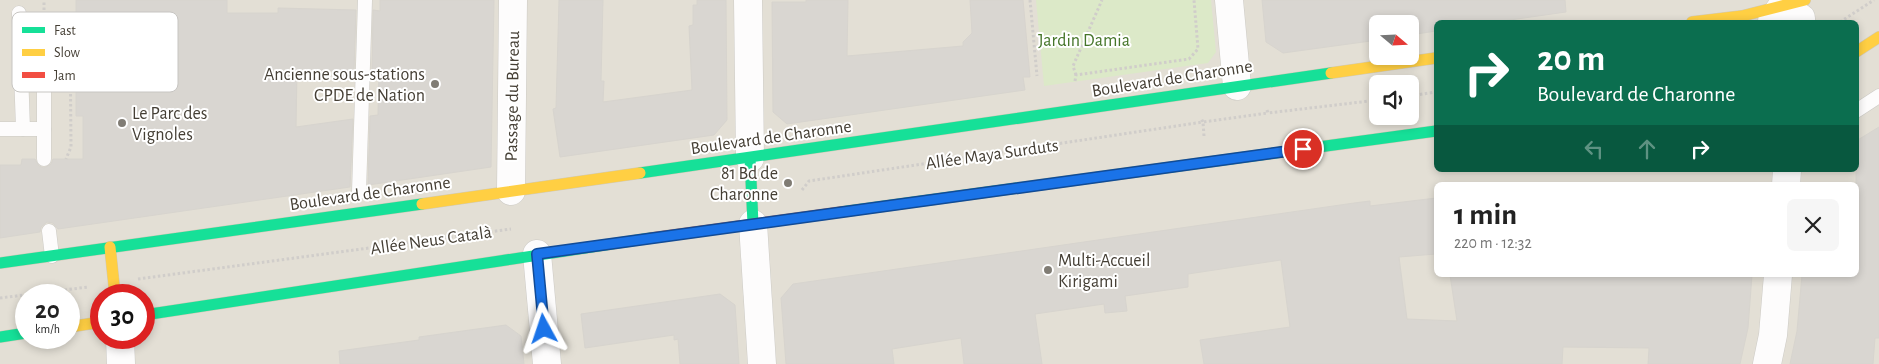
<!DOCTYPE html>
<html lang="en">
<head>
<meta charset="utf-8">
<style>
  body { margin:0; font-family:"Alegreya Sans",sans-serif; background:#f6f6f6; color:#222; height:100vh; display:flex; flex-direction:column; font-size:19px; white-space:nowrap }
  * { box-sizing:border-box; margin:0 }
  p { font-size:16px; color:#767676 }
  .icon { flex:none; width:28px; height:28px; fill:none; stroke:currentColor; stroke-width:2; stroke-linecap:round; stroke-linejoin:round }
  .map { position:relative; flex:1; overflow:hidden }
  .drawer { position:absolute; left:1434px; top:182px; width:425px; height:95px; display:flex; flex-direction:column; background:#fff; border-radius:8px; box-shadow:0 2px 8px #0003 }
  .drawer>* { flex:none }
  .guide { position:absolute; left:1434px; top:20px; width:425px; height:152px; border-radius:8px; box-shadow:0 2px 8px #0003; background:#0b6e4f; color:#fff; overflow:hidden }
  .needle { width:32px; rotate:109deg }
  .buttons { position:absolute; left:1369px; top:15px; display:grid; gap:10px }
  .buttons a { display:grid; place-items:center; width:50px; height:50px; border-radius:8px; background:#fff; box-shadow:0 2px 8px #0003; font-size:25px }
  .speed { position:absolute; left:15px; top:284px; display:flex; gap:10px; font-size:25px; font-weight:700; text-align:center }
  .speed>* { display:grid; place-content:center; width:65px; height:65px; border-radius:50%; background:#fff; box-shadow:0 2px 8px #0003; line-height:1 }
  .speed small { font-size:12px; font-weight:400 }
  .speed .limit { border:8px solid #d22; background:#fff; color:#111 }
  .pin { position:absolute; display:grid; place-items:center; width:42px; height:42px; color:#fff; margin:-21px; border:2px solid #fff; border-radius:50%; box-shadow:0 1px 5px #0007 }
  .me { position:absolute; width:55px; margin:-28px; rotate:355deg; stroke-linejoin:round; filter:drop-shadow(0 0 4px #0008) }
  .turn { display:flex; align-items:center; gap:18px; height:105px; padding:0 20px; font-size:22px }
  .turn .icon { width:65px; height:65px; stroke-width:2.5 }
  .turn b { display:block; font-size:35px; line-height:42px }
  .lanes { display:flex; align-items:center; height:48px; padding:0 20px; background:#0003; justify-content:center; gap:25px; direction:ltr }
  .lanes .off { opacity:.35 }
  .round { display:grid; place-items:center; flex:none; width:52px; height:52px; border-radius:8px; background:#f6f6f6 }
  .overview { display:flex; align-items:center; justify-content:space-between; height:85px; padding:0 20px }
  h1 { font-size:30px; font-weight:700; line-height:38px }
  .map>svg:first-child { display:block }
</style>
</head>
<body>
<div class="map">
<svg width="1879" height="364" viewBox="0 0 1879 364">
  <rect width="100%" height="100%" fill="#efede8"/>
  <path fill="#e3dfd5" fill-rule="evenodd" d="M 0,0 L 1879,0 L 1879,364 L 0,364 ZM 1436,22 L 1856,22 L 1856,170 L 1436,170 ZM 1378,24 L 1410,24 L 1410,56 L 1378,56 ZM 1378,84 L 1410,84 L 1410,116 L 1378,116 ZM 1436,185 L 1856,185 L 1856,275 L 1436,275 ZM 26,295 L 69,295 L 69,338 L 26,338 ZM 101,295 L 144,295 L 144,338 L 101,338 Z"/>
  <path fill="#dce9c8" d="M 1036,0 L 1211,0 L 1216,52 L 1208,63 L 1044,86 Z"/>
  <g fill="#d9d6d1" stroke="#d7d4ce">
    <path d="M 76,0 L 227,0 L 227,13 L 278,13 L 278,8 L 356,10 L 354,71 L 297,70 L 296,127 L 353,119 L 350,187 L 58,229 L 53,223 L 47,222 L 41,227 L 40,232 L 0,238 L 0,165 L 21,165 L 22,159 L 35,159 L 39,166 L 44,168 L 51,164 L 53,159 L 83,159 L 83,116 L 76,116 Z"/>
    <path d="M 380,0 L 494,0 L 491,167 L 368,185 L 370,116 L 378,115 L 379,71 L 372,71 L 373,10 L 380,11 Z"/>
    <path d="M 559,0 L 603,0 L 601,81 L 604,81 L 603,102 L 692,90 L 689,26 L 693,25 L 693,5 L 697,5 L 697,0 L 726,0 L 727,120 L 714,135 L 560,157 L 553,109 L 556,108 Z"/>
    <path d="M 806,0 L 848,0 L 847,56 L 963,46 L 963,42 L 972,33 L 970,0 L 1023,0 L 1030,77 L 1023,77 L 1025,90 L 787,124 L 773,112 L 772,2 L 806,2 Z"/>
    <path d="M 1262,0 L 1565,0 L 1566,12 L 1496,22 L 1436,22 L 1436,31 L 1410,35 L 1410,24 L 1378,24 L 1378,40 L 1283,53 L 1266,42 Z"/>
    <path d="M 1879,127 L 1879,338 L 1875,338 L 1873,364 L 1790,364 L 1797,331 L 1802,275 L 1856,275 L 1856,141 Z"/>
    <path d="M 1436,198 L 1436,254 L 1399,257 L 1407,319 L 1457,321 L 1450,275 L 1752,275 L 1748,328 L 1740,364 L 1648,364 L 1649,348 L 1563,347 L 1562,364 L 1204,364 L 1200,340 L 1290,327 L 1281,260 L 1188,274 L 1188,287 L 1125,296 L 1127,311 L 1105,313 L 1104,304 L 1035,314 L 1042,364 L 964,364 L 961,338 L 892,349 L 894,364 L 786,364 L 781,298 L 793,284 L 1354,203 L 1370,201 L 1370,206 Z"/>
    <path d="M 720,294 L 735,305 L 739,364 L 680,364 L 678,339 L 674,340 L 674,335 L 585,348 L 581,314 Z"/>
    <path d="M 506,325 L 521,336 L 524,364 L 340,364 L 339,351 L 419,340 L 419,337 Z"/>
  </g>
  <g fill="none" stroke-linecap="round" stroke-linejoin="round">
    <g stroke="#cdcbc6" stroke-width="15">
      <g id="lane">
        <path d="M 19,13 L 23,129"/>
        <path d="M 1856,111 L 1879,96"/>
        <path d="M 0,129 L 44,129 L 44,159"/>
        <path d="M 44,129 L 44,30"/>
        <path d="M 359,192 L 365,0"/>
        <path d="M 49,231 L 52,256"/>
      </g>
    </g>
    <g stroke="#cdcbc6" stroke-width="29">
      <g id="street">
        <path d="M 748,0 L 750,158"/>
        <path d="M 1229,0 L 1237,86"/>
        <path d="M 1772,21 L 1782,6 L 1801,18 L 1801,22"/>
        <path d="M 1786,185 L 1787,170"/>
        <path d="M 511,191 L 513,0"/>
        <path d="M 753,224 L 762,364"/>
        <path d="M 537,254 L 547,364"/>
        <path d="M 120,338 L 121,364"/>
        <path d="M 1767,364 L 1773,335 L 1778,275"/>
      </g>
    </g>
    <g stroke="#d1c9b5" stroke-width="12">
      <g id="fast">
        <path d="M 750,158 L 753,224"/>
        <path d="M 640,173 L 1331,73"/>
        <path d="M 841,212 L 1436,131"/>
        <path d="M 0,263 L 422,204"/>
        <path d="M 144,315 L 651,238"/>
        <path d="M 0,337 L 26,333"/>
      </g>
    </g>
    <g stroke="#d1c9b5" stroke-width="12">
      <g id="slow">
        <path d="M 1692,22 L 1742,16 L 1805,0"/>
        <path d="M 1856,52 L 1879,37"/>
        <path d="M 1331,73 L 1436,58"/>
        <path d="M 422,204 L 640,173"/>
        <path d="M 110,247 L 115,295"/>
        <path d="M 69,327 L 101,322"/>
      </g>
    </g>
    <g stroke="#d1c9b5" stroke-width="12">
      <path id="jam" d="M 651,238 L 841,212"/>
    </g>
    <g stroke="#d0cdca" stroke-width="3" stroke-dasharray="2.5 2.5" stroke-linecap="butt">
      <path d="M 1030,0 L 1037,76"/>
      <path d="M 44,10 L 44,0"/>
      <path d="M 1840,22 L 1874,0"/>
      <path d="M 64,30 L 70,30 L 71,147 L 66,159"/>
      <path d="M 1076,75 L 1073,66 L 1102,0"/>
      <path d="M 1075,81 L 1076,75 L 1189,59 L 1198,49 L 1194,0"/>
      <path d="M 1410,96 L 1436,92"/>
      <path d="M 1267,110 L 1268,113 L 1378,100"/>
      <path d="M 1204,136 L 1203,122 L 1268,113"/>
      <path d="M 802,190 L 809,181 L 1203,122 L 1201,118"/>
      <path d="M 138,279 L 511,229"/>
      <path d="M 0,298 L 88,287"/>
    </g>
    <use href="#lane" stroke="#fdfcfc" stroke-width="14"/>
    <use href="#street" stroke="#fdfcfc" stroke-width="28"/>
    <use href="#fast" stroke="#16e098" stroke-width="11"/>
    <use href="#slow" stroke="#ffcf43" stroke-width="11"/>
    <use href="#jam" stroke="#f24e42" stroke-width="11"/>
  </g>
  <g fill="none" stroke-linecap="round" stroke-linejoin="round">
    <g stroke="#114b97" stroke-width="12">
      <path id="route" d="M 544,329 L 537,254 L 1303,149"/>
    </g>
    <use href="#route" stroke="#1a73e8" stroke-width="9"/>
  </g>
  <g fill="#807c74" stroke="#fff" stroke-width="2">
    <circle cx="435" cy="84" r="5"/>
    <circle cx="122" cy="123" r="5"/>
    <circle cx="788" cy="183" r="5"/>
    <circle cx="1048" cy="270" r="5"/>
  </g>
  <g text-anchor="middle" stroke-width="4" stroke-linejoin="round" paint-order="stroke">
    <g font-size="18" fill="#457529" stroke="#fff">
      <text x="1084" y="46">Jardin Damia</text>
    </g>
    <g font-size="18" fill="#453f35" stroke="#fff" text-anchor="end">
      <text x="425" y="80">Ancienne sous-stations<tspan x="425" dy="21">CPDE de Nation</tspan></text>
      <text x="132" y="119" text-anchor="start">Le Parc des<tspan x="132" dy="21">Vignoles</tspan></text>
      <text x="778" y="179">81 Bd de<tspan x="778" dy="21">Charonne</tspan></text>
      <text x="1058" y="266" text-anchor="start">Multi-Accueil<tspan x="1058" dy="21">Kirigami</tspan></text>
    </g>
    <g font-size="18" fill="#453f35" stroke="#fff">
      <text transform="translate(1172 78) rotate(-9)" y="6">Boulevard de Charonne</text>
      <text transform="translate(512 96) rotate(-89)" y="6">Passage du Bureau</text>
      <text transform="translate(771 137) rotate(-8)" y="6">Boulevard de Charonne</text>
      <text transform="translate(992 154) rotate(-8)" y="6">Allée Maya Surduts</text>
      <text transform="translate(370 193) rotate(-8)" y="6">Boulevard de Charonne</text>
      <text transform="translate(431 240) rotate(-8)" y="6">Allée Neus Català</text>
    </g>
  </g>
  <rect x="12" y="12" width="166" height="80" rx="8" fill="#fff" stroke="#c7c5c2" stroke-width="1"/>
  <rect x="22" y="27" width="23" height="6" fill="#16e098"/>
  <rect x="22" y="49" width="23" height="7" fill="#ffcf43"/>
  <rect x="22" y="72" width="23" height="6" fill="#f24e42"/>
  <g font-size="14" fill="#453f35">
    <text x="54" y="35">Fast</text>
    <text x="54" y="57">Slow</text>
    <text x="54" y="80">Jam</text>
  </g>
</svg>
<div class="buttons">
<a><svg class="needle" viewBox="-14 -14 28 28"><path d="M0-13l5 13h-10z" fill="#e53935"/><path d="M0 13l5-13h-10z" fill="#767676"/></svg></a>
<a><svg class="icon" aria-label="sound" viewBox="0 0 24 24"><path d="M4 9h4l5-4v14l-5-4H4zM17 9q2 3 0 6"/></svg></a>
</div>
<div class="speed"><div>20<small>km/h</small></div><div class="limit">30</div></div>
<div class="pin" style="left:1303px;top:149px;background:#d93025"><svg class="icon" aria-label="arrive" viewBox="0 0 24 24"><path d="M6 21V4h12l-3 4 3 4H6"/></svg></div>
<svg class="me" style="left:544px;top:329px" viewBox="-20 -20 40 40"><path d="M0-17L14 15 0 8-14 15z" fill="#1a73e8" stroke="#fff" stroke-width="4"/></svg>
<div class="guide">
<div class="turn"><svg class="icon" aria-label="right" viewBox="0 0 24 24"><path d="M7 20v-9h11M14 6l5 5-5 5"/></svg><div><b>20 m</b>Boulevard de Charonne</div></div>
<div class="lanes"><svg class="icon off" aria-label="left" viewBox="0 0 24 24"><path d="M17 20v-9H6M10 6l-5 5 5 5"/></svg><svg class="icon off" aria-label="ahead" viewBox="0 0 24 24"><path d="M12 20V5M6 11l6-6 6 6"/></svg><svg class="icon" aria-label="right" viewBox="0 0 24 24"><path d="M7 20v-9h11M14 6l5 5-5 5"/></svg></div>
</div>
<section class="drawer">
<div class="overview"><div><h1>1 min</h1><p>220 m · 12:32</p></div><a class="round"><svg class="icon" aria-label="close" viewBox="0 0 24 24"><path d="M6 6l12 12M18 6L6 18"/></svg></a></div>
</section>
</div>
</body>
</html>
